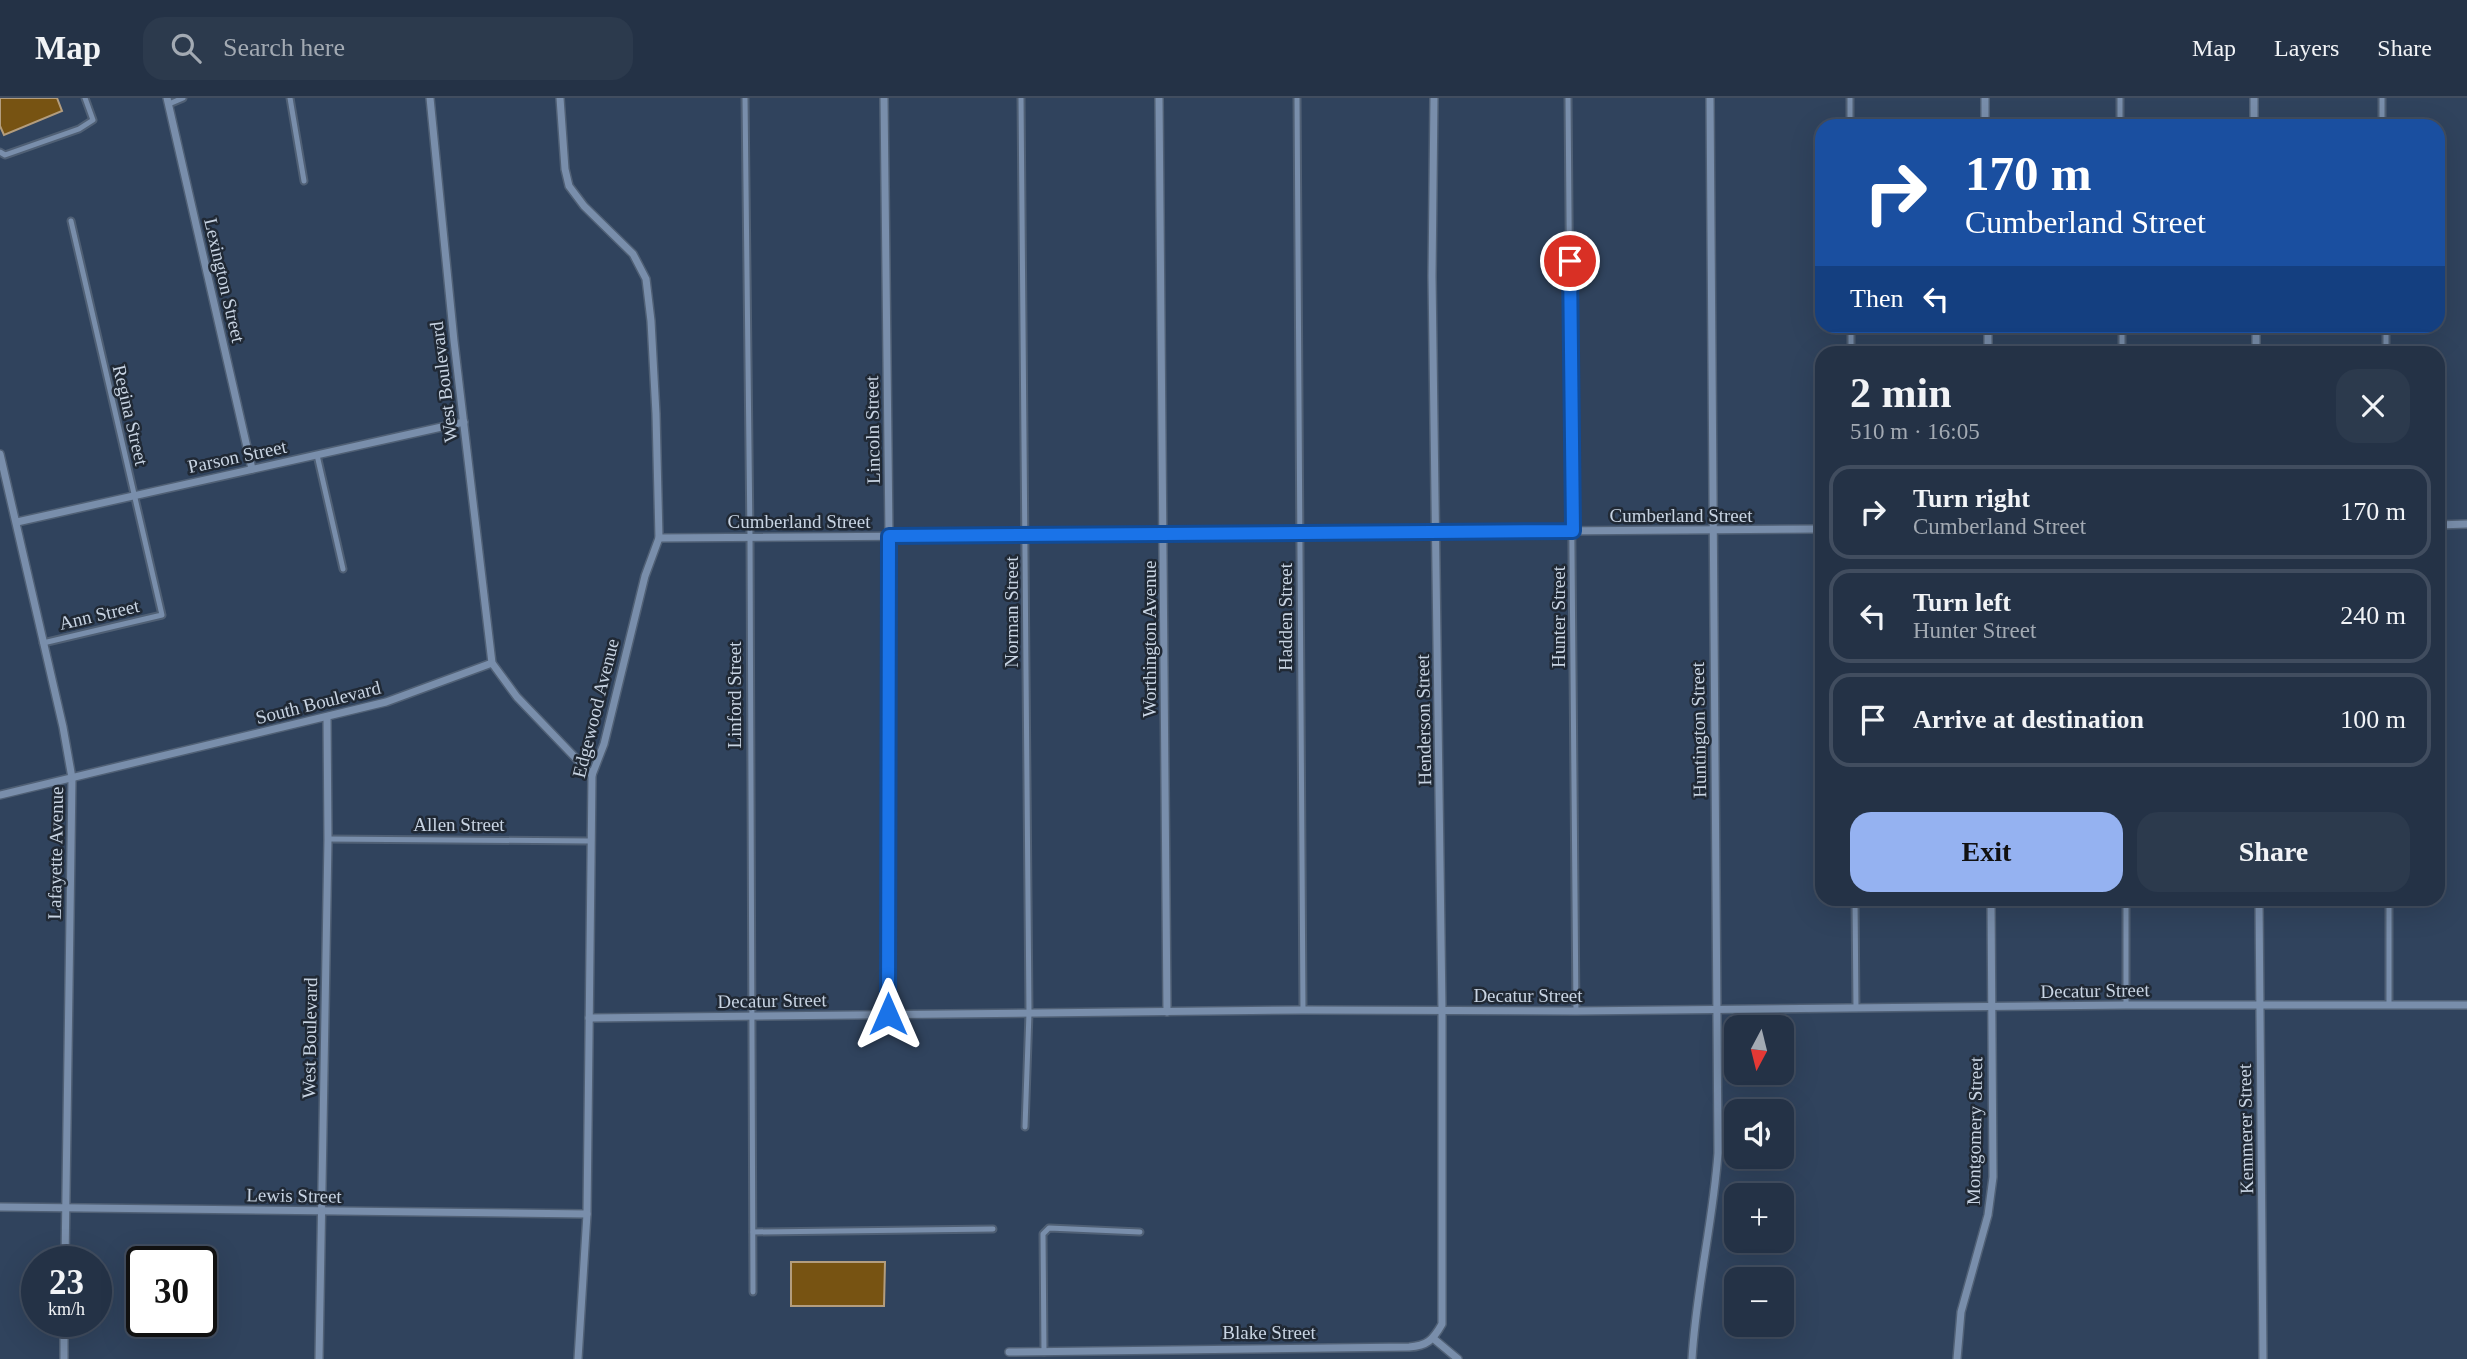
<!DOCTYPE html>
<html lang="en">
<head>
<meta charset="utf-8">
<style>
  body { margin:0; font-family:Georgia,serif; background:#2c3a4d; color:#f1f3f6; height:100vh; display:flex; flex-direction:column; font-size:26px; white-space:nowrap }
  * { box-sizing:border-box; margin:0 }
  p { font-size:23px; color:#a3aab3 }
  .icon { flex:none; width:38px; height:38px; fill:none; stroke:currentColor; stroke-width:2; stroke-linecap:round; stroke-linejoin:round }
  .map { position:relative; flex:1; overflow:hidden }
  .panel { position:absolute; left:1815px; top:248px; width:630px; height:560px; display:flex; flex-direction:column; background:#243246; border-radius:21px; box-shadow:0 7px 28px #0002,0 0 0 2px #414d5f }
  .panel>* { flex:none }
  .banner { position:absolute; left:1815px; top:21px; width:630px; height:214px; border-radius:21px; box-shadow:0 7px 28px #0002,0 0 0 2px #414d5f; background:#1a4fa0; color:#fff; overflow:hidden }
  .needle { width:46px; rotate:187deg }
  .tools { position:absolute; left:1724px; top:917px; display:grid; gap:14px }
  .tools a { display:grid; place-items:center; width:70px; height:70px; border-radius:14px; background:#243246; box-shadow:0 7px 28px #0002,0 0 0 2px #414d5f; font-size:35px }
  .speed { position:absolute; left:21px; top:1148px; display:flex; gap:14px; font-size:35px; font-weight:700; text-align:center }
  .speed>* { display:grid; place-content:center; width:91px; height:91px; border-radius:50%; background:#243246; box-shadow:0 7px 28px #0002,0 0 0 2px #414d5f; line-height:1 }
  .speed small { font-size:18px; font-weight:400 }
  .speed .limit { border:4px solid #111; border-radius:10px; background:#fff; color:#111 }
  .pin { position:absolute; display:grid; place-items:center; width:60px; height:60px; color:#fff; margin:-30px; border:4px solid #fff; border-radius:50%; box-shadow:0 2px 7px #0007 }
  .me { position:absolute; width:77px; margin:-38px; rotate:0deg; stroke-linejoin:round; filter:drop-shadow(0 0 5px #0008) }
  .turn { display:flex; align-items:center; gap:24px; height:147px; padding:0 35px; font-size:32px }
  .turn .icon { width:91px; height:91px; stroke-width:2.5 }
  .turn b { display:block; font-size:49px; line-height:60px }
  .then { display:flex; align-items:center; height:66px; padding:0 35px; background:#0003; gap:14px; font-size:26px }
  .round { display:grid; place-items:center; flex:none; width:74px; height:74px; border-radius:21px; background:#2c3a4d }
  .head { display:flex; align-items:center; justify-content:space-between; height:119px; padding:0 35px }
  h1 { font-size:42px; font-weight:600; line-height:52px }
  .primary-button { display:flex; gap:14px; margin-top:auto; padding:14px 35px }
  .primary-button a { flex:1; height:80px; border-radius:21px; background:#95b2f1; color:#111; font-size:28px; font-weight:600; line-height:80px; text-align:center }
  .primary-button a+a { background:#2c3a4d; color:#f1f3f6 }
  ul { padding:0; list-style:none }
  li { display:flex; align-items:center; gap:21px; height:94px; margin:0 14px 10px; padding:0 21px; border:4px solid #414d5f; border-radius:21px }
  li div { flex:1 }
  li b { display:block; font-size:26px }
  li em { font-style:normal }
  header { display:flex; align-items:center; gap:42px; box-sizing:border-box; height:98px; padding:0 35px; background:#243246; border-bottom:2px solid #414d5f }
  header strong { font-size:33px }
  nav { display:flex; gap:38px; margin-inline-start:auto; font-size:24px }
  .search { width:490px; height:63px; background:#2c3a4d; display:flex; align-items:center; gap:18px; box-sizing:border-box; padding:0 24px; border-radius:21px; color:#a3aab3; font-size:26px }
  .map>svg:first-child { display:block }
</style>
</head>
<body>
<header>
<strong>Map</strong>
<div class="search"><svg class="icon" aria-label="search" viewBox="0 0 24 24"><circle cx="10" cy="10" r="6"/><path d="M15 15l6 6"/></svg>Search here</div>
<nav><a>Map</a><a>Layers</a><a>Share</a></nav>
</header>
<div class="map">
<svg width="2467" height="1261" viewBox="0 0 2467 1261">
  <rect width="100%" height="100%" fill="#30435d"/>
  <g fill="#775312" stroke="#b39d7e" stroke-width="2">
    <path d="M 0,0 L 57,0 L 62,13 L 4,37 L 0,28 Z"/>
    <path d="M 791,1164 L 885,1164 L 884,1208 L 791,1208 Z"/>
  </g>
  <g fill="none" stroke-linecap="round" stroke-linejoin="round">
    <g stroke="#506075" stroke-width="9">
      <g id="service">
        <path d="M 290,0 L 304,83"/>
        <path d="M 745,0 L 750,439 L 753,1194"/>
        <path d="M 1021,0 L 1029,915 L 1025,1029"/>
        <path d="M 1297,0 L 1303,912"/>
        <path d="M 1568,0 L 1576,913"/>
        <path d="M 1850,0 L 1850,28"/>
        <path d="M 2120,0 L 2120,28"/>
        <path d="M 2382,0 L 2382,28"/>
        <path d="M 169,6 L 183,0"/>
        <path d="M 0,54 L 5,57 L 79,31 L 93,22 L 85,0"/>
        <path d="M 1851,228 L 1851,256"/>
        <path d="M 2122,228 L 2122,256"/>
        <path d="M 2386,228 L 2386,256"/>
        <path d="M 317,357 L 343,471"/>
        <path d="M 43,545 L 162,517 L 71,123"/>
        <path d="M 328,741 L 590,743"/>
        <path d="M 1855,802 L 1856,910"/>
        <path d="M 2126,802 L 2126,907"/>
        <path d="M 2389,906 L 2389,802"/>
        <path d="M 753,1134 L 993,1131"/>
        <path d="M 1044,1254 L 1043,1136 L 1049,1130 L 1140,1134"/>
      </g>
    </g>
    <g stroke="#506075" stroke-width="10">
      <g id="minor">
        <path d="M 167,0 L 252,371"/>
        <path d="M 430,0 L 454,243 L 492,565 L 517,599 L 592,677"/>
        <path d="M 560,0 L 565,71 L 569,88 L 584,108 L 633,156 L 646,181 L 651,223 L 656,316 L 659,440 L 645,478 L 604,646 L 592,677 L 587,1116 L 578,1261"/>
        <path d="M 884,0 L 889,438 L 888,916"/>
        <path d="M 1159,0 L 1167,914"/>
        <path d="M 1985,0 L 1985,28"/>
        <path d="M 2254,0 L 2254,28"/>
        <path d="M 1988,228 L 1988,256"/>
        <path d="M 2256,228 L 2256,256"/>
        <path d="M 0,356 L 63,629 L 72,680 L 65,1164"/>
        <path d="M 17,424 L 464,324"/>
        <path d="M 2438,427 L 2467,426"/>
        <path d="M 659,440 L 1822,431"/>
        <path d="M 0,697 L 386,604 L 492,565"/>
        <path d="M 2259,802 L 2263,1261"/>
        <path d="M 589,920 L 1303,912 L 1576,913 L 2126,907 L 2467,907"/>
        <path d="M 0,1109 L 587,1116"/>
        <path d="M 1434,1241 L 1458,1261"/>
        <path d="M 1009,1254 L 1409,1249 C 1427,1248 1433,1242 1442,1226 L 1442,913 L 1432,178 L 1434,0"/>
        <path d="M 64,1261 L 64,1223"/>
        <path d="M 319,1261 L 328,741 L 327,619"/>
        <path d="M 1692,1261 C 1696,1191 1713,1125 1718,1055 L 1710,0"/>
        <path d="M 1957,1261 L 1961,1214 L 1988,1117 L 1993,1079 L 1991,802"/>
      </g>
    </g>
    <use href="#service" stroke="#798eab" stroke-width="5"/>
    <use href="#minor" stroke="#798eab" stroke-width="7"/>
  </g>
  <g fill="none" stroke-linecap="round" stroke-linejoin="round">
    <g stroke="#114b97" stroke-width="18">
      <path id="route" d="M 888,916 L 889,438 L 1573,433 L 1570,163"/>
    </g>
    <use href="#route" stroke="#1a73e8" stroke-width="12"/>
  </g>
  <g text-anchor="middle" stroke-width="5" stroke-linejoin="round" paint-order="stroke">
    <g font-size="19" fill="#c8d4e3" stroke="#202935">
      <text transform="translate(225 182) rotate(77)" y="7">Lexington Street</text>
      <text transform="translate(443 284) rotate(-97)" y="7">West Boulevard</text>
      <text transform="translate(131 317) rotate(77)" y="7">Regina Street</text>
      <text transform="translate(872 332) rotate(-91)" y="7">Lincoln Street</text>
      <text transform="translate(237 358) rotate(-12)" y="7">Parson Street</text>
      <text x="1681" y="424">Cumberland Street</text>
      <text x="799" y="430">Cumberland Street</text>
      <text transform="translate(1011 514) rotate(-90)" y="7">Norman Street</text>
      <text transform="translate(99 516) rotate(-13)" y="7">Ann Street</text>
      <text transform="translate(1285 519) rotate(-90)" y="7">Hadden Street</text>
      <text transform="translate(1558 519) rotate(-90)" y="7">Hunter Street</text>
      <text transform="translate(1149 541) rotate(-90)" y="7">Worthington Avenue</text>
      <text transform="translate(734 597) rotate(-90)" y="7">Linford Street</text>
      <text transform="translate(318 604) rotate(-14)" y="7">South Boulevard</text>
      <text transform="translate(595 610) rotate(-76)" y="7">Edgewood Avenue</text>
      <text transform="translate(1423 622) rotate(-91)" y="7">Henderson Street</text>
      <text transform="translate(1698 632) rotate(-91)" y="7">Huntington Street</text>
      <text x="459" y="733">Allen Street</text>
      <text transform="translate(55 755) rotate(-89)" y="7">Lafayette Avenue</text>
      <text transform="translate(2095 892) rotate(-1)" y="7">Decatur Street</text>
      <text x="1528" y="904">Decatur Street</text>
      <text transform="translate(772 902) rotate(-1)" y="7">Decatur Street</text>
      <text transform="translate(309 940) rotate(-89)" y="7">West Boulevard</text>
      <text transform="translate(2245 1031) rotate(-91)" y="7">Kemmerer Street</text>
      <text transform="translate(1974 1033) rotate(-89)" y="7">Montgomery Street</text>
      <text transform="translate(294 1097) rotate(1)" y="7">Lewis Street</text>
      <text x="1269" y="1241">Blake Street</text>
    </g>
  </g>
</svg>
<div class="tools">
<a><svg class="needle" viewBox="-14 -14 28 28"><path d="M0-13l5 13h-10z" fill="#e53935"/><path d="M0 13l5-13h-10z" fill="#a3aab3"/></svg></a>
<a><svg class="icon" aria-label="sound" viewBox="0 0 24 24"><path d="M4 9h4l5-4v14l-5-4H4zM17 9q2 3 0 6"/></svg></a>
<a>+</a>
<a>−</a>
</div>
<div class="speed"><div>23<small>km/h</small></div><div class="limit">30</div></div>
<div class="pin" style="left:1570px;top:163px;background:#d93025"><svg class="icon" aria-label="arrive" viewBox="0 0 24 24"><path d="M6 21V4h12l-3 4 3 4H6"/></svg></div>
<svg class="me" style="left:888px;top:916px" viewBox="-20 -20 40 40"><path d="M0-17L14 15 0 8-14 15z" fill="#1a73e8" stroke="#fff" stroke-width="4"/></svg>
<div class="banner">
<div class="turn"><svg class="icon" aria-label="right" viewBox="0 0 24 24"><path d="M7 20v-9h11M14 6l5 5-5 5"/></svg><div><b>170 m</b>Cumberland Street</div></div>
<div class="then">Then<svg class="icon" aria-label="left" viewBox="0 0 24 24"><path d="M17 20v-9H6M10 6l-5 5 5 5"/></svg></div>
</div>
<section class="panel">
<div class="head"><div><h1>2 min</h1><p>510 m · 16:05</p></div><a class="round"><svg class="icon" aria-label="close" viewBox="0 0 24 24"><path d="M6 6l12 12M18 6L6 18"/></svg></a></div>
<ul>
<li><svg class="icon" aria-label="right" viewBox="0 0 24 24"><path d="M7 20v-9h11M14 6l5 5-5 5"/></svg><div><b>Turn right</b><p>Cumberland Street</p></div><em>170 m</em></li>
<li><svg class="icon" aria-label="left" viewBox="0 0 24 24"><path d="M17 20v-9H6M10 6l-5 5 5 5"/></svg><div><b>Turn left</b><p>Hunter Street</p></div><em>240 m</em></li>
<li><svg class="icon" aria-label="arrive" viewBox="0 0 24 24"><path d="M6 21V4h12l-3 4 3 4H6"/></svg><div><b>Arrive at destination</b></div><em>100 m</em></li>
</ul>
<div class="primary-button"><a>Exit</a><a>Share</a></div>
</section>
</div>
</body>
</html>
